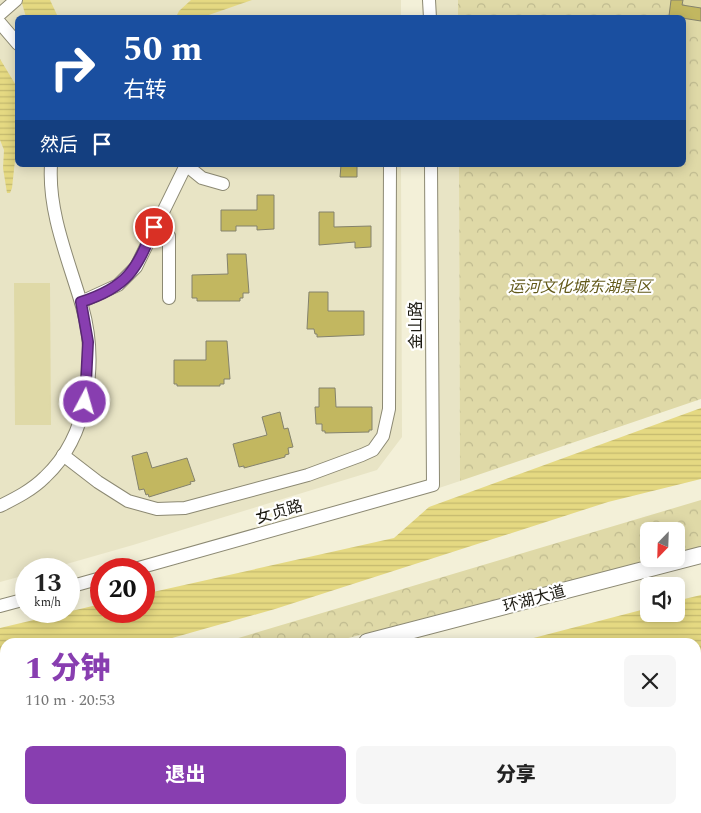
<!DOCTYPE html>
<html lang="zh">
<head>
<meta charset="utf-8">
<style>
  body { margin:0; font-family:Spectral,"Noto Sans SC",serif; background:#f6f6f6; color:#222; height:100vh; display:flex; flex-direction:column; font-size:19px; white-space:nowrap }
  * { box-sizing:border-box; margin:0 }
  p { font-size:16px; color:#767676 }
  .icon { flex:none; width:28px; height:28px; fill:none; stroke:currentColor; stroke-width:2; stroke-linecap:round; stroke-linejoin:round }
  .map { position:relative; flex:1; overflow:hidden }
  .details { position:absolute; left:0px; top:638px; width:701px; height:176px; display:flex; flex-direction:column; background:#fff; border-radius:15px 15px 0 0; box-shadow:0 2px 12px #0003 }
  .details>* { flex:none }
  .banner { position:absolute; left:15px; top:15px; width:671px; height:152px; border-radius:8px; box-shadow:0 2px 12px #0003; background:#1a4fa0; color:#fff; overflow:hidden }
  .needle { width:32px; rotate:203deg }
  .controls { position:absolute; left:640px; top:522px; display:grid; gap:10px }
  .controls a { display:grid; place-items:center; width:45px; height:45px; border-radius:8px; background:#fff; box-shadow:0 2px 12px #0003; font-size:25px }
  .speed { position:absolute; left:15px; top:558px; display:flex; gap:10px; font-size:25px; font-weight:700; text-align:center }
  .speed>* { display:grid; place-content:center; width:65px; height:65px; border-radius:50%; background:#fff; box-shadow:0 2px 12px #0003; line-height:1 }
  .speed small { font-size:12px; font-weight:400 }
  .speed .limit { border:8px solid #d22; background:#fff; color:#111 }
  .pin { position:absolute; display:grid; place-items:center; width:42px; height:42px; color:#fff; margin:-21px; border:2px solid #fff; border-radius:50%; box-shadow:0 1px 5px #0007 }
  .me { position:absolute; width:55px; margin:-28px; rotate:6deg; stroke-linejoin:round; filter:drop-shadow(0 0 4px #0008) }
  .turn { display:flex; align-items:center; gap:18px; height:105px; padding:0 25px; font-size:22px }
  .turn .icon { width:65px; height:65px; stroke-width:2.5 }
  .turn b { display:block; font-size:35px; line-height:42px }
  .then { display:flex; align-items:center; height:48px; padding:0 25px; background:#0003; gap:10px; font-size:19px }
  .round { display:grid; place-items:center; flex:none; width:52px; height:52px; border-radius:8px; background:#f6f6f6 }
  .headline { display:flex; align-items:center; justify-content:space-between; height:85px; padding:0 25px }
  h1 { font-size:30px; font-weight:800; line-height:38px; color:#883eb0 }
  .action { display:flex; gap:10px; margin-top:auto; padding:10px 25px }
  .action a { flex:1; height:58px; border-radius:8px; background:#883eb0; color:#fff; font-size:20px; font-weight:800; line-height:58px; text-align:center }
  .action a+a { background:#f6f6f6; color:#222 }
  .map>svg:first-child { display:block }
</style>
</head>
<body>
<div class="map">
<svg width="701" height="813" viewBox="0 0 701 813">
  <defs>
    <pattern id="forest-crowns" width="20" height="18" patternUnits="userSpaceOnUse" patternTransform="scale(1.25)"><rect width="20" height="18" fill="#dfd9a7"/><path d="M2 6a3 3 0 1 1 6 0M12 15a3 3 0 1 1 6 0" fill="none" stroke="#bfba8f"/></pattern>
    <pattern id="water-rules" width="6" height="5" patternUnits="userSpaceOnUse" patternTransform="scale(1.25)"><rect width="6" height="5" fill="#e5d982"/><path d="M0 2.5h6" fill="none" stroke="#c4ba6f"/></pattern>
  </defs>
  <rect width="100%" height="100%" fill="#f3f0d8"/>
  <g fill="#e8e4c5">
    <path d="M 0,0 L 401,0 L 401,18 L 18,18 L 18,165 L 401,165 L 402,437 L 377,470 L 133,545 L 49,569 L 26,569 L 26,575 L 0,582 Z"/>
    <path d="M 435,0 L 458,0 L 458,17 L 436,17 Z"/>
    <path d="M 437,165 L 459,165 L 460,481 L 439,488 Z"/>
  </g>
  <g fill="url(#forest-crowns)">
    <path d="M 458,0 L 701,0 L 701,399 L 460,481 L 459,165 L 684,165 L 684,18 L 458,17 Z"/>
    <path d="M 701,500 L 701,547 L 676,553 L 676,531 L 649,531 L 649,559 L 653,559 L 333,642 L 225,642 Z"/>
    <path d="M 5,704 L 5,732 L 0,734 L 0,705 Z"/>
    <path d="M 5,767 L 5,809 L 109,809 L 110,813 L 0,813 L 0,768 Z"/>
  </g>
  <path fill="#dfd9a7" d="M 14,283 L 50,283 L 51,425 L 15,425 Z"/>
  <g fill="url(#water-rules)">
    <path d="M 21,0 L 50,0 L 58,17 L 26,17 Z"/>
    <path d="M 191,0 L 252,0 L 203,17 L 176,17 L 179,11 Z"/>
    <path d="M 0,59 L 17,87 L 17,142 L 12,188 L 10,193 L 7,193 L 3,168 L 4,150 L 0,140 Z"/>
    <path d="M 701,408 L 701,479 L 608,502 L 275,609 L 158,642 L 5,642 L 5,686 L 0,688 L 0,628 L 101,604 L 101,611 L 144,611 L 144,594 L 394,538 L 429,507 Z"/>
    <path d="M 701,595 L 701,813 L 283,813 L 284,809 L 696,809 L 696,642 L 518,642 L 649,608 L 649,614 L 676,614 L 676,601 Z"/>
    <path d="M 109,809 L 245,809 L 247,813 L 110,813 Z"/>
  </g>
  <g fill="#c2b760" stroke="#84826c">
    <path d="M 671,0 L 683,0 L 682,5 L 701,8 L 701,21 L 669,16 Z"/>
    <path d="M 341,165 L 357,165 L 357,177 L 340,177 Z"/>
    <path d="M 257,195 L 274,195 L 274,229 L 257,230 L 257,226 L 236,226 L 236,231 L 221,231 L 221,210 L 257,210 Z"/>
    <path d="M 319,212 L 334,212 L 334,227 L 371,226 L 371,247 L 355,248 L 355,242 L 319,245 Z"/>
    <path d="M 227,254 L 246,254 L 249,293 L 243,293 L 243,298 L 240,298 L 240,301 L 197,301 L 197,298 L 192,298 L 192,275 L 228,274 Z"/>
    <path d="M 309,292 L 328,292 L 328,311 L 364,311 L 364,335 L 317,337 L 317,334 L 315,334 L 314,329 L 307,329 Z"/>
    <path d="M 206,341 L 227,341 L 230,379 L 224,379 L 224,384 L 220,384 L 220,386 L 177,386 L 177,384 L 174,384 L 174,360 L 206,360 Z"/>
    <path d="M 319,388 L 335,388 L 336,407 L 372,407 L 372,430 L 369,430 L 369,432 L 325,433 L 325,431 L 322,431 L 322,424 L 316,424 L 315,407 L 319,407 Z"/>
    <path d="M 280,412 L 284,429 L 288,428 L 293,447 L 288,448 L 289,454 L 285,455 L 285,457 L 244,468 L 244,466 L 239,467 L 233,444 L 267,435 L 262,417 Z"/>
    <path d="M 147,452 L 152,468 L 187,458 L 195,481 L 190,482 L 191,484 L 149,497 L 148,494 L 146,495 L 144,489 L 139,490 L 132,456 Z"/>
  </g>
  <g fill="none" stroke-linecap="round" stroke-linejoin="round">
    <g stroke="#8c8973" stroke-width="14">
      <g id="minor">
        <path d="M 429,0 L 430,18"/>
        <path d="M 0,14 L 16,0"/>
        <path d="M 0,23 L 18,44"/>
        <path d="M 186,165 L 202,178 L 223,184"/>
        <path d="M 154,227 L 164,230 L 169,236 L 169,298"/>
        <path d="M 81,302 L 118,285 L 136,267 L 186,165"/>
        <path d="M 63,455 L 98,482 L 128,501 L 157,509 L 185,508 L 308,475 L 362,455 L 373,450 L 383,436 L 389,409 L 390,165"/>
        <path d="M 0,506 C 16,498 32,490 45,477 C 89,436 98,362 82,306 C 69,261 48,213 51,165"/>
        <path d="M 135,569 L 433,485 L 431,165"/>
        <path d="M 69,587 L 101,578"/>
        <path d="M 0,606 L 26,599"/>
        <path d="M 0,794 L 5,790"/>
        <path d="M 100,809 L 100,813"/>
      </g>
    </g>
    <g stroke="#8c8973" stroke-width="18">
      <g id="major">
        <path d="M 367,642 L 701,555"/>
        <path d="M 0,741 L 5,740"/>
      </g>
    </g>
    <use href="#minor" stroke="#fff" stroke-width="12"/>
    <use href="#major" stroke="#fff" stroke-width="16"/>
  </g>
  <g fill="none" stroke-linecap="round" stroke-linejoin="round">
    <g stroke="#582872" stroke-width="12">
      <path id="route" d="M 85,402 L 88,342 L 81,302 C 128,287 136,270 154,227"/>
    </g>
    <use href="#route" stroke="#883eb0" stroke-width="9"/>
  </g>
  <g text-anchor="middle" stroke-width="4.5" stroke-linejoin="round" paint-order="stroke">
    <g font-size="16" font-style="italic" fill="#625919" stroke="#fff">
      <text x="580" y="292">运河文化城东湖景区</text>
    </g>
    <g font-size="16" fill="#1d1b13" stroke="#fff">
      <text transform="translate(415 325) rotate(-90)" y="6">金山路</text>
      <text transform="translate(279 511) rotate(-16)" y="6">女贞路</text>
      <text transform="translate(534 598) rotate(-15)" y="6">环湖大道</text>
    </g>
  </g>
</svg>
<div class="controls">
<a><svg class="needle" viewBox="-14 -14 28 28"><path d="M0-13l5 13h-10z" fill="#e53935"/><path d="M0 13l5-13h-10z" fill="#767676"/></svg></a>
<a><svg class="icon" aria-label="sound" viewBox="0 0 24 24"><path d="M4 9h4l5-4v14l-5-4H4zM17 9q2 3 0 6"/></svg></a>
</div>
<div class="speed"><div>13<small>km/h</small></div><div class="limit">20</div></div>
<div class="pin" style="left:154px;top:227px;background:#d93025"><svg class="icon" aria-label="arrive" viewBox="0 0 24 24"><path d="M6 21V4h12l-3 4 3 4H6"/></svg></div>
<svg class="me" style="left:85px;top:402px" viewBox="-20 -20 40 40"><circle r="17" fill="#883eb0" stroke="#fff" stroke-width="3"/><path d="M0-11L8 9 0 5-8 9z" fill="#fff"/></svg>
<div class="banner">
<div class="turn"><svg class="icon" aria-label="right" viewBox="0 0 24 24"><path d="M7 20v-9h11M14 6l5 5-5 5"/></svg><div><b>50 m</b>右转</div></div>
<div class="then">然后<svg class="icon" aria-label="arrive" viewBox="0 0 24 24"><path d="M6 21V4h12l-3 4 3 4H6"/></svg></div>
</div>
<section class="details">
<div class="headline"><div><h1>1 分钟</h1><p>110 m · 20:53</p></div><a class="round"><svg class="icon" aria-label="close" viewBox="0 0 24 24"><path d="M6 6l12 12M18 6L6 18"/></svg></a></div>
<div class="action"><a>退出</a><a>分享</a></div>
</section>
</div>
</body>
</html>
